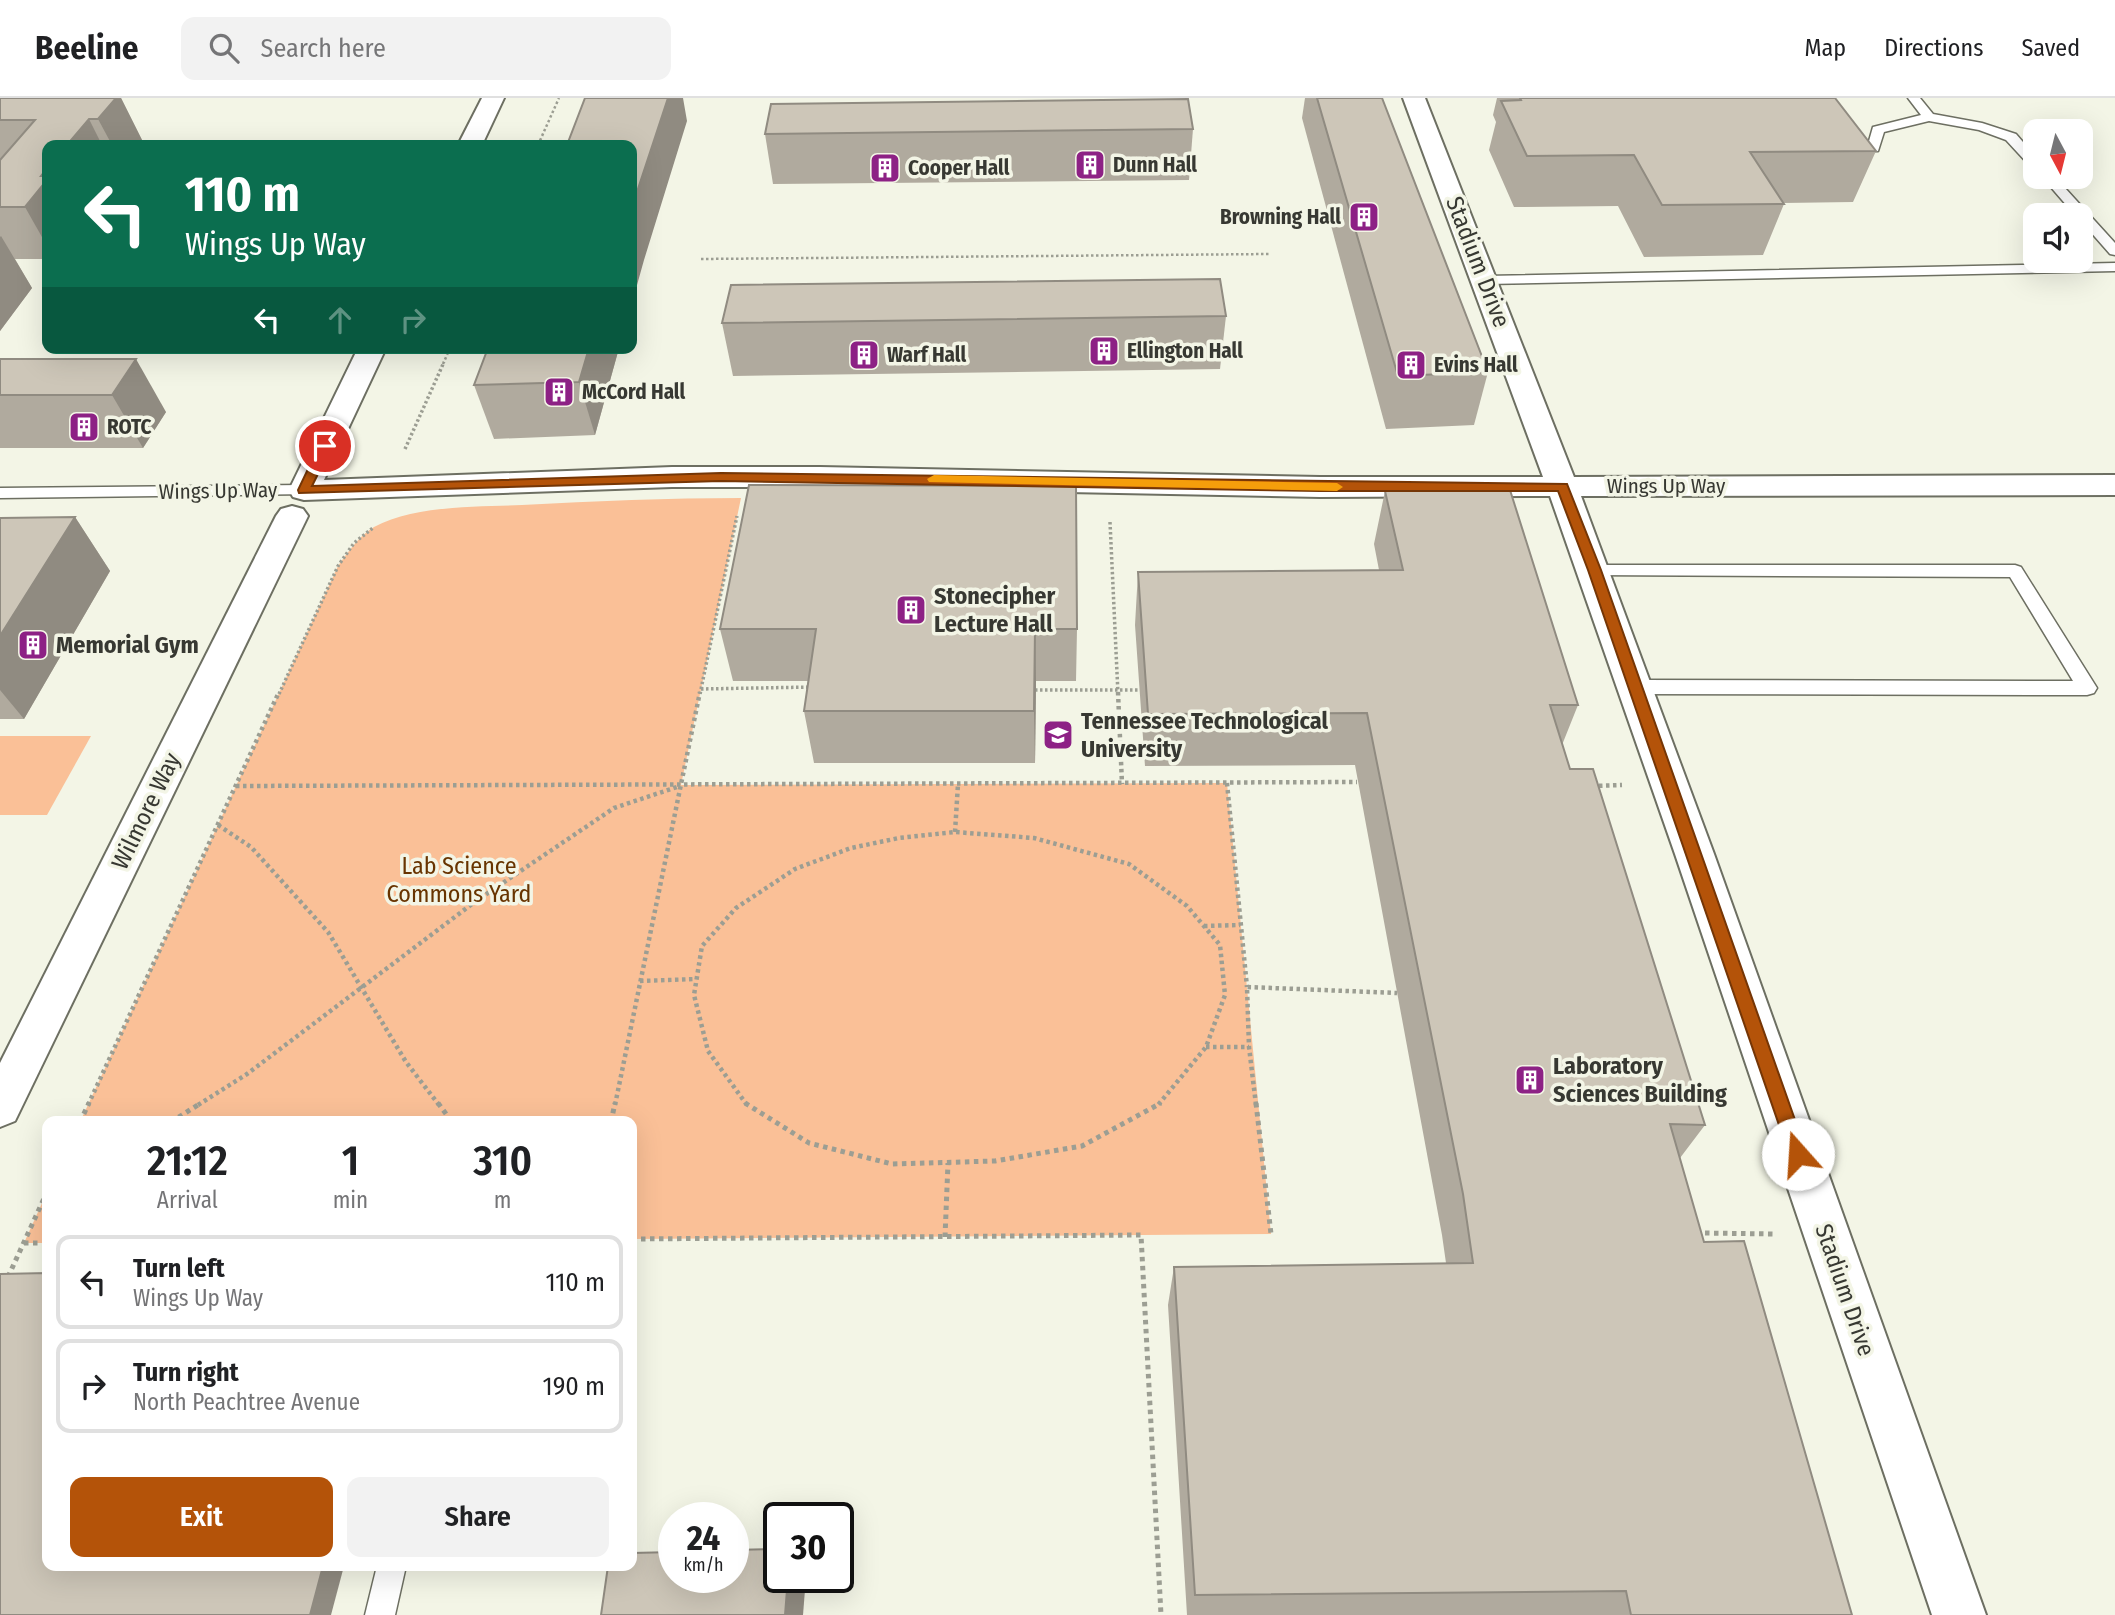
<!DOCTYPE html>
<html lang="en">
<head>
<meta charset="utf-8">
<style>
  body { margin:0; font-family:"Fira Sans Condensed",sans-serif; background:#f2f2f2; color:#202124; height:100vh; display:flex; flex-direction:column; font-size:26px; white-space:nowrap }
  * { box-sizing:border-box; margin:0 }
  p { font-size:23px; color:#757577 }
  .icon { flex:none; width:38px; height:38px; fill:none; stroke:currentColor; stroke-width:2; stroke-linecap:round; stroke-linejoin:round }
  .map { position:relative; flex:1; overflow:hidden }
  .sheet { position:absolute; left:42px; top:1018px; width:595px; height:455px; display:flex; flex-direction:column; background:#fff; border-radius:14px; box-shadow:0 7px 28px #0002 }
  .sheet>* { flex:none }
  .guide { position:absolute; left:42px; top:42px; width:595px; height:214px; border-radius:14px; box-shadow:0 7px 28px #0002; background:#0b6e4f; color:#fff; overflow:hidden }
  .needle { width:46px; rotate:173deg }
  .buttons { position:absolute; left:2023px; top:21px; display:grid; gap:14px }
  .buttons a { display:grid; place-items:center; width:70px; height:70px; border-radius:14px; background:#fff; box-shadow:0 7px 28px #0002; font-size:35px }
  .speed { position:absolute; left:658px; top:1404px; display:flex; gap:14px; font-size:35px; font-weight:700; text-align:center }
  .speed>* { display:grid; place-content:center; width:91px; height:91px; border-radius:50%; background:#fff; box-shadow:0 7px 28px #0002; line-height:1 }
  .speed small { font-size:18px; font-weight:400 }
  .speed .limit { border:4px solid #111; border-radius:10px; background:#fff; color:#111 }
  .pin { position:absolute; display:grid; place-items:center; width:60px; height:60px; color:#fff; margin:-30px; border:4px solid #fff; border-radius:50%; box-shadow:0 2px 7px #0007 }
  .me { position:absolute; width:77px; margin:-38px; rotate:341deg; stroke-linejoin:round; filter:drop-shadow(0 0 5px #0008) }
  .turn { display:flex; align-items:center; gap:24px; height:147px; padding:0 28px; font-size:32px }
  .turn .icon { width:91px; height:91px; stroke-width:2.5 }
  .turn b { display:block; font-size:49px; line-height:60px }
  .lanes { display:flex; align-items:center; height:66px; padding:0 28px; background:#0003; justify-content:center; gap:35px; direction:ltr }
  .lanes .off { opacity:.35 }
  .eta { display:flex; justify-content:space-evenly; align-items:center; height:119px; text-align:center }
  .eta b { font-size:42px; font-weight:600; line-height:49px }
  .action { display:flex; gap:14px; margin-top:auto; padding:14px 28px }
  .action a { flex:1; height:80px; border-radius:14px; background:#b45309; color:#fff; font-size:28px; font-weight:600; line-height:80px; text-align:center }
  .action a+a { background:#f2f2f2; color:#202124 }
  ul { padding:0; list-style:none }
  li { display:flex; align-items:center; gap:21px; height:94px; margin:0 14px 10px; padding:0 14px; border:4px solid #e0e0e0; border-radius:14px }
  li div { flex:1 }
  li b { display:block; font-size:26px }
  li em { font-style:normal }
  header { display:flex; align-items:center; gap:42px; box-sizing:border-box; height:98px; padding:0 35px; background:#fff; border-bottom:2px solid #e0e0e0 }
  header strong { font-size:33px }
  nav { display:flex; gap:38px; margin-inline-start:auto; font-size:24px }
  .search { width:490px; height:63px; background:#f2f2f2; display:flex; align-items:center; gap:18px; box-sizing:border-box; padding:0 24px; border-radius:14px; color:#757577; font-size:26px }
  .map>svg:first-child { display:block }
</style>
</head>
<body>
<header>
<strong>Beeline</strong>
<div class="search"><svg class="icon" aria-label="search" viewBox="0 0 24 24"><circle cx="10" cy="10" r="6"/><path d="M15 15l6 6"/></svg>Search here</div>
<nav><a>Map</a><a>Directions</a><a>Saved</a></nav>
</header>
<div class="map">
<svg width="2115" height="1517" viewBox="0 0 2115 1517">
  <rect width="100%" height="100%" fill="#f3f5e6"/>
  <g fill="#fac097">
    <path d="M 741,400 L 681,687 L 1227,685 L 1271,1136 L 632,1141 L 632,1024 L 80,1024 L 338,468 C 348,454 359,438 374,429 C 414,407 477,409 522,407 C 595,403 668,400 741,400 Z"/>
    <path d="M 0,638 L 91,638 L 47,717 L 0,717 Z"/>
    <path d="M 47,1094 L 47,1145 L 24,1145 Z"/>
  </g>
  <g fill="none" stroke-linecap="round" stroke-linejoin="round">
    <g stroke="#6d6f62" stroke-width="3">
      <g id="lane">
        <path d="M 1908,0 L 1920,0 L 1933,16 L 1982,25 L 2016,36 L 2035,58 L 2035,69 L 2030,68 L 2006,42 L 1979,32 L 1929,23 L 1884,34 L 1878,53 L 1868,53 L 1867,50 L 1873,29 L 1921,17 Z"/>
        <path d="M 2042,79 L 2055,79 L 2115,145 L 2115,157 L 2110,156 L 2081,123 L 2081,117 L 2075,117 Z"/>
        <path d="M 2115,165 L 2115,173 L 1486,186 L 1479,182 L 1486,178 Z"/>
        <path d="M 304,387 L 310,388 L 312,392 L 310,396 L 0,400 L 0,390 Z"/>
        <path d="M 1595,467 L 2015,467 L 2021,469 L 2097,590 L 2094,595 L 2087,597 L 1635,596 L 1628,594 L 1625,589 L 1628,584 L 1635,582 L 2073,583 L 2010,479 L 1589,477 L 1586,473 L 1589,469 Z"/>
        <path d="M 377,1468 L 406,1468 L 395,1517 L 365,1517 Z"/>
      </g>
    </g>
    <g stroke="#6d6f62" stroke-width="4">
      <g id="street">
        <path d="M 482,0 L 504,0 L 482,47 L 458,47 Z"/>
        <path d="M 1403,0 L 1425,0 L 1574,379 L 2115,377 L 2115,397 L 1581,398 L 1714,756 L 1986,1517 L 1932,1517 L 1675,756 L 1550,398 L 1320,399 L 820,389 L 672,389 L 304,402 L 293,399 L 289,392 L 358,250 L 386,250 L 324,382 L 672,369 L 820,369 L 1320,379 L 1543,379 Z"/>
        <path d="M 292,408 L 303,411 L 308,418 L 15,1023 L 0,1029 L 0,965 L 276,418 L 281,411 Z"/>
      </g>
    </g>
    <g stroke="#9c9e93" stroke-width="2.5" stroke-dasharray="2.5 2.5" stroke-linecap="butt">
      <path d="M 538,47 L 559,0"/>
      <path d="M 701,161 L 1269,156"/>
      <path d="M 443,266 L 450,250"/>
    </g>
    <g stroke="#9c9e93" stroke-width="3.5" stroke-dasharray="2.5 2.5" stroke-linecap="butt">
      <path d="M 405,351 L 444,264"/>
      <path d="M 1110,424 L 1118,596"/>
      <path d="M 701,591 L 813,589"/>
      <path d="M 1035,592 L 1139,592"/>
      <path d="M 279,596 L 338,468 L 354,445 L 374,429"/>
      <path d="M 700,596 L 737,418"/>
    </g>
    <g stroke="#9c9e93" stroke-width="4.5" stroke-dasharray="3.5 3.5" stroke-linecap="butt">
      <path d="M 1118,594 L 1122,686"/>
      <path d="M 1227,685 L 1247,889"/>
      <path d="M 236,688 L 1357,684"/>
      <path d="M 1592,688 L 1622,687"/>
      <path d="M 218,727 L 251,749 L 328,834 L 406,964 L 439,1007"/>
      <path d="M 955,734 L 958,686"/>
      <path d="M 1204,828 L 1240,827"/>
      <path d="M 640,883 L 696,881"/>
      <path d="M 1206,949 L 1249,949"/>
      <path d="M 88,1007 L 279,594"/>
      <path d="M 198,1007 L 247,976 L 476,803 L 614,710 L 677,689"/>
      <path d="M 615,1007 L 700,594"/>
      <path d="M 747,1007 L 708,953 L 694,897 L 702,848 L 736,810 L 795,771 L 851,750 L 899,740 L 955,734 L 1034,740 L 1129,766 L 1187,808 L 1220,847 L 1225,897 L 1206,949 L 1158,1007"/>
      <path d="M 1256,1007 L 1249,949 L 1247,889 L 1397,895"/>
    </g>
    <g stroke="#9c9e93" stroke-width="5" stroke-dasharray="4.5 4.5" stroke-linecap="butt">
      <path d="M 438,1005 L 452,1024"/>
      <path d="M 745,1005 L 809,1045 L 892,1066 L 995,1063 L 1082,1048 L 1161,1005"/>
      <path d="M 1256,1005 L 1271,1136"/>
      <path d="M 80,1024 L 89,1005"/>
      <path d="M 171,1024 L 201,1005"/>
      <path d="M 611,1024 L 615,1005"/>
      <path d="M 1705,1135 L 1773,1136"/>
      <path d="M 945,1139 L 948,1065"/>
      <path d="M 632,1141 L 1141,1137 L 1161,1517"/>
      <path d="M 24,1145 L 47,1145"/>
      <path d="M 8,1179 L 47,1094"/>
    </g>
    <use href="#lane" fill="#fff" fill-rule="evenodd"/>
    <use href="#street" fill="#fff" fill-rule="evenodd"/>
  </g>
  <g fill="#b0aa9e">
    <path d="M 0,0 L 121,0 L 144,46 L 143,47 L 47,47 L 47,161 L 15,161 L 32,190 L 0,233 Z"/>
    <path d="M 1305,0 L 1317,0 L 1488,274 L 1474,327 L 1386,331 L 1302,20 Z"/>
    <path d="M 1497,0 L 1835,0 L 1876,53 L 1853,104 L 1783,105 L 1784,106 L 1763,157 L 1644,159 L 1618,108 L 1514,109 L 1489,52 L 1496,24 L 1493,17 Z"/>
    <path d="M 1193,31 L 1189,82 L 773,86 L 765,36 Z"/>
    <path d="M 1226,218 L 1220,271 L 733,278 L 722,225 Z"/>
    <path d="M 619,250 L 595,337 L 494,341 L 474,287 Z"/>
    <path d="M 0,261 L 166,314 L 143,350 L 0,350 Z"/>
    <path d="M 1385,393 L 1578,607 L 1562,647 L 1570,671 L 1705,1027 L 1680,1060 L 1704,1144 L 1852,1517 L 1187,1517 L 1168,1207 L 1174,1169 L 1446,1165 L 1442,1137 L 1355,667 L 1145,668 L 1135,527 L 1138,474 L 1379,472 L 1374,446 Z"/>
    <path d="M 75,419 L 110,473 L 24,621 L 0,621 L 0,420 Z"/>
    <path d="M 720,531 L 1077,531 L 1076,583 L 1036,583 L 1035,665 L 814,665 L 804,613 L 808,583 L 733,583 Z"/>
  </g>
  <g fill="#908b81">
    <path d="M 116,0 L 121,0 L 144,46 L 143,47 L 112,47 L 98,21 Z"/>
    <path d="M 668,0 L 683,0 L 687,23 L 644,162 L 632,205 L 632,109 Z"/>
    <path d="M 89,21 L 102,47 L 67,47 Z"/>
    <path d="M 47,70 L 47,148 L 25,109 L 41,78 Z"/>
    <path d="M 1,138 L 32,190 L 0,233 L 0,139 Z"/>
    <path d="M 589,250 L 619,250 L 595,337 L 579,284 Z"/>
    <path d="M 136,261 L 166,314 L 143,350 L 112,297 Z"/>
    <path d="M 75,419 L 110,473 L 24,621 L 0,592 L 0,538 Z"/>
    <path d="M 1035,531 L 1036,583 L 1035,665 L 1034,613 Z"/>
    <path d="M 323,1468 L 344,1468 L 331,1517 L 310,1517 Z"/>
    <path d="M 788,1479 L 806,1479 L 803,1517 L 785,1517 Z"/>
  </g>
  <g fill="#cdc6b8" stroke="#908b81" stroke-width="2">
    <path d="M 0,0 L 116,0 L 98,21 L 89,21 L 67,47 L 47,47 L 47,70 L 41,78 L 47,78 L 47,82 L 25,109 L 0,109 L 0,62 L 35,22 L 0,22 Z"/>
    <path d="M 585,0 L 668,0 L 632,109 L 632,47 L 567,47 Z"/>
    <path d="M 1317,0 L 1382,0 L 1488,274 L 1398,278 Z"/>
    <path d="M 1520,0 L 1835,0 L 1876,53 L 1750,54 L 1784,106 L 1662,107 L 1634,57 L 1527,58 L 1501,3 L 1521,2 Z"/>
    <path d="M 1188,1 L 1193,31 L 765,36 L 771,6 Z"/>
    <path d="M 1220,181 L 1226,218 L 722,225 L 731,187 Z"/>
    <path d="M 488,250 L 589,250 L 579,284 L 474,287 Z"/>
    <path d="M 0,261 L 136,261 L 112,297 L 0,297 Z"/>
    <path d="M 749,387 L 1076,388 L 1077,531 L 1035,531 L 1034,613 L 804,613 L 816,531 L 720,531 Z"/>
    <path d="M 1510,392 L 1578,607 L 1550,607 L 1570,671 L 1593,671 L 1705,1027 L 1670,1026 L 1704,1144 L 1744,1143 L 1852,1517 L 1631,1517 L 1626,1493 L 1195,1497 L 1174,1169 L 1473,1165 L 1463,1096 L 1367,615 L 1148,616 L 1138,474 L 1403,472 L 1385,393 Z"/>
    <path d="M 75,419 L 0,538 L 0,420 Z"/>
    <path d="M 47,1175 L 47,1468 L 323,1468 L 310,1517 L 0,1517 L 0,1176 Z"/>
    <path d="M 779,1451 L 779,1479 L 788,1479 L 785,1517 L 601,1517 L 608,1468 L 632,1468 L 632,1455 L 674,1454 L 674,1479 L 733,1479 L 733,1452 Z"/>
  </g>
  <path fill="#b45309" stroke="#753606" stroke-width="2" d="M 325,344 L 332,348 L 312,388 L 721,375 L 1567,386 L 1601,472 L 1807,1056 L 1804,1062 L 1798,1065 L 1791,1062 L 1789,1056 L 1588,472 L 1558,393 L 1320,393 L 721,383 L 299,395 L 298,392 L 319,348 Z"/>
  <path fill="#f59e0b" d="M 934,377 L 1337,385 L 1343,389 L 1337,393 L 929,384 L 927,381 Z"/>
  <defs>
    <g id="building-square" transform="scale(1.575)"><rect x="-9" y="-9" width="18" height="18" rx="4" fill="#8d2185" stroke="#f3f5e6"/><path d="M-4-6H4V6H1V3H-1V6H-4ZM-2.5-4.3h1.7v1.8h-1.7ZM.8-4.3h1.7v1.8H.8ZM-2.5-1h1.7V.8h-1.7ZM.8-1h1.7V.8H.8Z" fill="#fff"/></g>
    <g id="university-square" transform="scale(1.575)"><rect x="-9" y="-9" width="18" height="18" rx="4" fill="#8d2185" stroke="#f3f5e6"/><path d="M0-5L7-2L0 1L-7-2ZM-4 1L0 2.5L4 1V4Q0 6-4 4Z" fill="#fff"/></g>
  </defs>
  <g fill-rule="evenodd">
    <use href="#building-square" x="1090" y="67"/>
    <use href="#building-square" x="885" y="70"/>
    <use href="#building-square" x="1364" y="119"/>
    <use href="#building-square" x="1104" y="253"/>
    <use href="#building-square" x="864" y="257"/>
    <use href="#building-square" x="1411" y="267"/>
    <use href="#building-square" x="559" y="294"/>
    <use href="#building-square" x="84" y="329"/>
    <use href="#building-square" x="911" y="512"/>
    <use href="#building-square" x="33" y="547"/>
    <use href="#university-square" x="1058" y="637"/>
    <use href="#building-square" x="1530" y="982"/>
  </g>
  <g text-anchor="middle" stroke-width="7" stroke-linejoin="round" paint-order="stroke">
    <g font-size="21" font-weight="bold" fill="#373832" stroke="#f3f5e6" text-anchor="start">
      <text x="1113" y="74">Dunn Hall</text>
      <text x="908" y="77">Cooper Hall</text>
      <text x="1341" y="126" text-anchor="end">Browning Hall</text>
      <text x="1127" y="260">Ellington Hall</text>
      <text x="887" y="264">Warf Hall</text>
      <text x="1434" y="274">Evins Hall</text>
      <text x="582" y="301">McCord Hall</text>
      <text x="107" y="336">ROTC</text>
    </g>
    <g font-size="21" fill="#373832" stroke="#f3f5e6">
      <text x="1666" y="395">Wings Up Way</text>
      <text transform="translate(218 393) rotate(-1)" y="7">Wings Up Way</text>
    </g>
    <g font-size="24" fill="#373832" stroke="#f3f5e6">
      <text transform="translate(1478 164) rotate(69)" y="8">Stadium Drive</text>
      <text transform="translate(146 713) rotate(-64)" y="8">Wilmore Way</text>
      <text transform="translate(1845 1192) rotate(71)" y="8">Stadium Drive</text>
    </g>
    <g font-size="24" font-weight="bold" fill="#373832" stroke="#f3f5e6" text-anchor="start">
      <text x="934" y="506">Stonecipher<tspan x="934" dy="28">Lecture Hall</tspan></text>
      <text x="56" y="555">Memorial Gym</text>
      <text x="1081" y="631">Tennessee Technological<tspan x="1081" dy="28">University</tspan></text>
      <text x="1553" y="976">Laboratory<tspan x="1553" dy="28">Sciences Building</tspan></text>
    </g>
    <g font-size="24" fill="#683400" stroke="#f3f5e6">
      <text x="459" y="776">Lab Science<tspan x="459" dy="28">Commons Yard</tspan></text>
    </g>
  </g>
</svg>
<div class="buttons">
<a><svg class="needle" viewBox="-14 -14 28 28"><path d="M0-13l5 13h-10z" fill="#e53935"/><path d="M0 13l5-13h-10z" fill="#757577"/></svg></a>
<a><svg class="icon" aria-label="sound" viewBox="0 0 24 24"><path d="M4 9h4l5-4v14l-5-4H4zM17 9q2 3 0 6"/></svg></a>
</div>
<div class="speed"><div>24<small>km/h</small></div><div class="limit">30</div></div>
<div class="pin" style="left:325px;top:348px;background:#d93025"><svg class="icon" aria-label="arrive" viewBox="0 0 24 24"><path d="M6 21V4h12l-3 4 3 4H6"/></svg></div>
<svg class="me" style="left:1798px;top:1056px" viewBox="-20 -20 40 40"><circle r="19" fill="#fff"/><path d="M0-13L10 11 0 6-10 11z" fill="#b45309"/></svg>
<div class="guide">
<div class="turn"><svg class="icon" aria-label="left" viewBox="0 0 24 24"><path d="M17 20v-9H6M10 6l-5 5 5 5"/></svg><div><b>110 m</b>Wings Up Way</div></div>
<div class="lanes"><svg class="icon" aria-label="left" viewBox="0 0 24 24"><path d="M17 20v-9H6M10 6l-5 5 5 5"/></svg><svg class="icon off" aria-label="ahead" viewBox="0 0 24 24"><path d="M12 20V5M6 11l6-6 6 6"/></svg><svg class="icon off" aria-label="right" viewBox="0 0 24 24"><path d="M7 20v-9h11M14 6l5 5-5 5"/></svg></div>
</div>
<section class="sheet">
<div class="eta">
<div><b>21:12</b><p>Arrival</p></div>
<div><b>1</b><p>min</p></div>
<div><b>310</b><p>m</p></div>
</div>
<ul>
<li><svg class="icon" aria-label="left" viewBox="0 0 24 24"><path d="M17 20v-9H6M10 6l-5 5 5 5"/></svg><div><b>Turn left</b><p>Wings Up Way</p></div><em>110 m</em></li>
<li><svg class="icon" aria-label="right" viewBox="0 0 24 24"><path d="M7 20v-9h11M14 6l5 5-5 5"/></svg><div><b>Turn right</b><p>North Peachtree Avenue</p></div><em>190 m</em></li>
</ul>
<div class="action"><a>Exit</a><a>Share</a></div>
</section>
</div>
</body>
</html>
